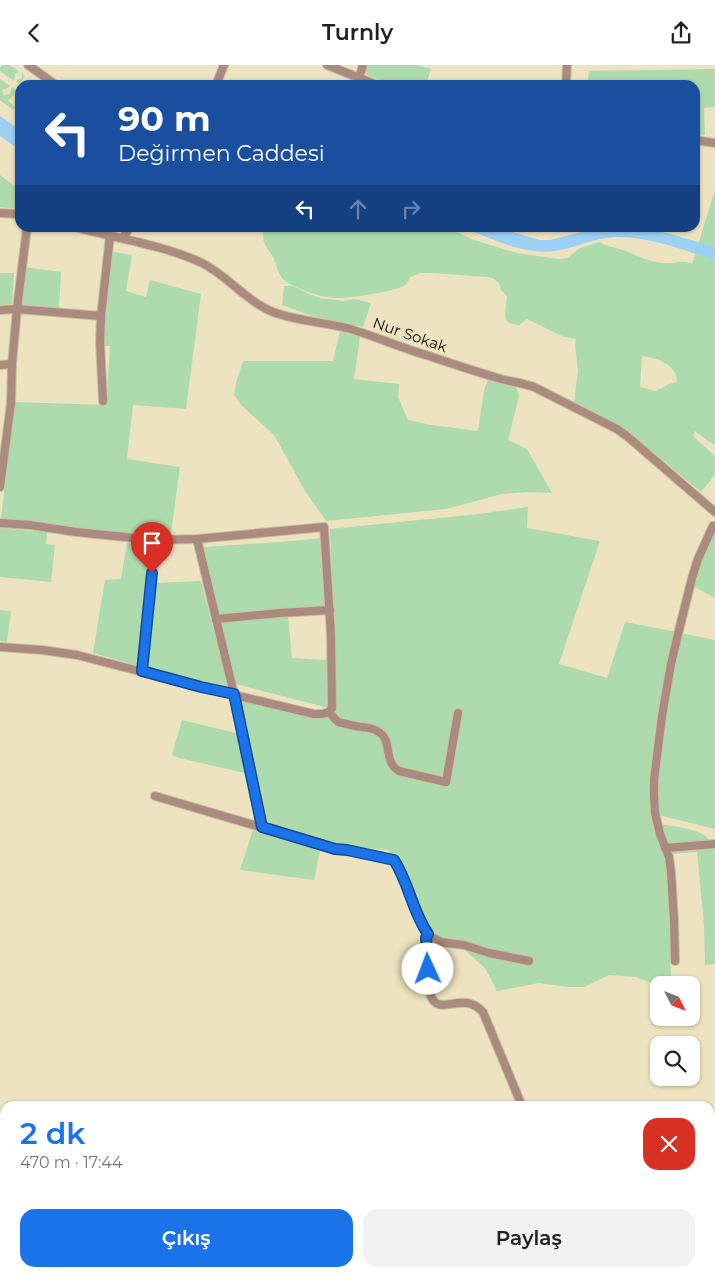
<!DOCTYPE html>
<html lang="tr">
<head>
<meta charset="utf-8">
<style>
  body { margin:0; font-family:Montserrat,sans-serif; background:#f2f2f2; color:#222; height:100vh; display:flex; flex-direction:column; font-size:19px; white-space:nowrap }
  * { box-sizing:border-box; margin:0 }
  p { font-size:16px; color:#767676 }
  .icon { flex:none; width:28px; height:28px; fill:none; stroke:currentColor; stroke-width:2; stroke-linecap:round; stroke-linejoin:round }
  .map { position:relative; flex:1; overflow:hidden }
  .drawer { position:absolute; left:0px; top:1036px; width:715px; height:176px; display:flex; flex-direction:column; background:#fff; border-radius:15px 15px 0 0; box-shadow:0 1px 4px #0004 }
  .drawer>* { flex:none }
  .banner { position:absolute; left:15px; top:15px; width:685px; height:152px; border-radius:15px; box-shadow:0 1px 4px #0004; background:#1a4fa0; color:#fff; overflow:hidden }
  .needle { width:32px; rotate:132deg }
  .buttons { position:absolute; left:650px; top:911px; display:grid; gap:10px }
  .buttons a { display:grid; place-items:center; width:50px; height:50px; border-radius:10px; background:#fff; box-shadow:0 1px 4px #0004; font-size:25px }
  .pin { position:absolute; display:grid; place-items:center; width:42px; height:42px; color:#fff; margin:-51px -21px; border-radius:50% 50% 50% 0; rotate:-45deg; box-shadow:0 0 5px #0007 }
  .pin .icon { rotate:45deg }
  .me { position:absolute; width:55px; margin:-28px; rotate:358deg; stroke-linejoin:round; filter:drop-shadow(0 0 4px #0008) }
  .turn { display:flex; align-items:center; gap:18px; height:105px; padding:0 20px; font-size:22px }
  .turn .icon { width:65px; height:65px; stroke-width:2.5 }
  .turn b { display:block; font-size:35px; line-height:42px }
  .lanes { display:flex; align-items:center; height:48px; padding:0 20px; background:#0003; justify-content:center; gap:25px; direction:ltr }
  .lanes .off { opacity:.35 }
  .round { display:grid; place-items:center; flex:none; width:52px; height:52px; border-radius:15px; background:#f2f2f2 }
  .overview { display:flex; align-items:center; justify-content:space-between; height:85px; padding:0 20px }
  h1 { font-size:30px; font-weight:600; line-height:38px; color:#1a73e8 }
  .action { display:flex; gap:10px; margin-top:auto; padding:10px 20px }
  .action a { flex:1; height:58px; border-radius:15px; background:#1a73e8; color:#fff; font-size:20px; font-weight:600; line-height:58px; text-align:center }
  .action a+a { background:#f2f2f2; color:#222 }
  header { display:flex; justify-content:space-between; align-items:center; height:65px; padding:0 20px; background:#fff; font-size:22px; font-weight:600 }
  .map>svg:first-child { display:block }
</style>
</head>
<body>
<header><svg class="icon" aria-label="back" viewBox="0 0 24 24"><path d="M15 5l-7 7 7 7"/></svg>Turnly<svg class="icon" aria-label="share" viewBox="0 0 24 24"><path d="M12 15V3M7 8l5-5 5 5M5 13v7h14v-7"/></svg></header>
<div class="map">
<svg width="715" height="1212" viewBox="0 0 715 1212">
  <rect width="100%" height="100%" fill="#ede3c0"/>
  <g fill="#aedbae" fill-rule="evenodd">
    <path d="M 2,0 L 10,0 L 25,11 L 19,19 L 16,17 L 17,15 L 22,13 L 22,9 L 19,7 L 15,9 L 14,16 L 0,6 L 0,3 Z"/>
    <path d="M 368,0 L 417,0 L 431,4 L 426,20 L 394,20 L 367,10 L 366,7 Z"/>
    <path d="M 715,4 L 715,42 L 704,43 L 705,70 L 695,69 L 695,20 L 587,20 L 589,6 Z"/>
    <path d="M 0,14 L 10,21 L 8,23 L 2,25 L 3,30 L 10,29 L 12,22 L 17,26 L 8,36 L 16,42 L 13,45 L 0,35 Z"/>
    <path d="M 0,110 L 20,125 L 20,144 L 0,142 Z"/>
    <path d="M 715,125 L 715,381 L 695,366 L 693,371 L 715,391 L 715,410 L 701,427 L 627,366 L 574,337 L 578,306 L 575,281 L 576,274 L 564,272 L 527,254 L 519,260 C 498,259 507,246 507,231 L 501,225 L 499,218 L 494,214 L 488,212 L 432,208 L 420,208 L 410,212 C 409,214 408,217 407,219 C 400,226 346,234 335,233 C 319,232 296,224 284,215 C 278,209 277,201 274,194 C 271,188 266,183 264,177 C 262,172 264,167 260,163 L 430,163 L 438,165 L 449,165 L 459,168 L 474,175 L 517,188 L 558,194 L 567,193 L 580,183 L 600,177 C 608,182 614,182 623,185 C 637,190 650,198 665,198 C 674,199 683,194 692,199 ZM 642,291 C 657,293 677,299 677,317 L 669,319 L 656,326 L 640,322 Z"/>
    <path d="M 110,186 L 132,190 L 126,226 L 146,232 L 150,215 L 201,229 L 186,344 L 133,340 L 127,394 L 180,402 L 171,468 L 156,472 L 1,454 L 14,337 L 106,340 L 110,281 L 102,281 Z"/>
    <path d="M 24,202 L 61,207 L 59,243 L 21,240 Z"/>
    <path d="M 0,208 L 14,208 L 12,239 L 0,240 Z"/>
    <path d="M 284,221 L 293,221 L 311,230 L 320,233 L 344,236 L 355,234 L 371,238 L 363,262 L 313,251 L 282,240 Z"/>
    <path d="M 340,266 L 360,272 L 354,314 L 399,319 L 398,332 L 408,355 L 431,360 L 478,366 L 484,325 L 488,315 L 516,321 L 519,332 L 508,375 L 527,384 L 552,428 L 527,427 L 502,429 L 446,444 L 326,456 L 305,426 L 274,370 L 241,340 L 234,330 L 236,318 L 243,296 L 333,296 Z"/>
    <path d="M 528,442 L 527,463 L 600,476 L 559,599 L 607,613 L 625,557 L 677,567 L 651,735 L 668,797 L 671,920 L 659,921 L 636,912 L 609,910 L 584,922 L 568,922 L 539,918 L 497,926 L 485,903 L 460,881 L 440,874 L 431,866 L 423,853 L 402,804 L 388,785 L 338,781 L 274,764 L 263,756 L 238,633 L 333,650 L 336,647 L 336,640 L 330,464 L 479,449 Z"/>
    <path d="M 0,463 L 47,467 L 46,479 L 55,480 L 51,517 L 0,512 Z"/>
    <path d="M 715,466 L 715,533 L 693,521 L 699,497 Z"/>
    <path d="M 323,473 L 325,541 L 249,546 L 220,551 L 209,516 L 203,482 L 280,477 Z"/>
    <path d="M 127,478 L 151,481 L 139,601 L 93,588 L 105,515 L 121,514 Z"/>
    <path d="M 201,516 L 229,624 L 145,604 L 154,518 Z"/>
    <path d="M 0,545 L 11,546 L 7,577 L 0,576 Z"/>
    <path d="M 288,552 L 292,593 L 327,595 L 329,643 L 236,619 L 219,557 Z"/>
    <path d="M 680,568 L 715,575 L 715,764 L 659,750 L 657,716 L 660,684 L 673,601 Z"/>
    <path d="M 182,655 L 236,668 L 245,708 L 179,693 L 172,690 Z"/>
    <path d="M 661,759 C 671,761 697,764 704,770 C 709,773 710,778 715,782 L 715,899 L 705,900 L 704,860 L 697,787 L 672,789 Z"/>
    <path d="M 253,765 L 320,786 L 314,815 L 240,805 Z"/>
    <path d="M 105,1208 L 188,1208 L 190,1212 L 104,1212 Z"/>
  </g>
  <g fill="#9cd0f5">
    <path d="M 0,51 L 20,65 L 20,85 L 0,71 Z"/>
    <path d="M 464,163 L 498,163 L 540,175 L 550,175 L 597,163 L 641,163 L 667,168 L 715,182 L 715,195 C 683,185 649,171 615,172 C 594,173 575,183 555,186 C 524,190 492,174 464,163 Z"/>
  </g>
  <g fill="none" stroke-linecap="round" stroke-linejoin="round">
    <g stroke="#cac1a2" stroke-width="10">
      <g id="minor">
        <path d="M 28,0 L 56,20"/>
        <path d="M 327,0 L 377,20"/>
        <path d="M 359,13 L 363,0"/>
        <path d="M 216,20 L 224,0"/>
        <path d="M 566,20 L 567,0"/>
        <path d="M 695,75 L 715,78"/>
        <path d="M 0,148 L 20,149"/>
        <path d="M 74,162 C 115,173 164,180 202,198 C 228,211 246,236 273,247 C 297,256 322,257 347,263 C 375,271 401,283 429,291 C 453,299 477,307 501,314 C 512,317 523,318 534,322 L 617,364 L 628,372 L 715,447"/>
        <path d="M 123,173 L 130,162"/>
        <path d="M 0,245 L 17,244 L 101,251"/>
        <path d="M 0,300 L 12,299"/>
        <path d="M 103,336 L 100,277 L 101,251 L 110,171"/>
        <path d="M 0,422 L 11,338 L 12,299 L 17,244 L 27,162"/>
        <path d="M 0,458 L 30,460 L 76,467 L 154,475 L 197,474 L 324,462 L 331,570 L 332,643 L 329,647"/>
        <path d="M 197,474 L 234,629 L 262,762"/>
        <path d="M 216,554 L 280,548 L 330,545"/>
        <path d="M 0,582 L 42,585 L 77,590 L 201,622 L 314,649 L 322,649 L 329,647"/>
        <path d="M 141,606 L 154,475"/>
        <path d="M 329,647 L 335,654 L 338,657 C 346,659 354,661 362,662 C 367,663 373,663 377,666 C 394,674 382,696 399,706 L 446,717 L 458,648"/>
        <path d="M 155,731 L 335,784 L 347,785 L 394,795 L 402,809 L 417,847 L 424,864 L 432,872 L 441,877 L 464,880 L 489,888 L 529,896"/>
        <path d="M 665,783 L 715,779"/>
        <path d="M 428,869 L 427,873 C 427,888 425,924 433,935 C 443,949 464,926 483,947 L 522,1041"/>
        <path d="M 675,896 L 674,855 L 671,807 L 669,792 L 660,769 L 655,748 L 654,731 L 654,715 L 662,651 L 671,599 L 680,561 L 692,513 L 698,494 L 713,461"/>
        <path d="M 202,1208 L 204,1212"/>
        <path d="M 48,1212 L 51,1208"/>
        <path d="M 497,1212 L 499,1208"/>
      </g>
    </g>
    <use href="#minor" stroke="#ab8b80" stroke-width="8"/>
  </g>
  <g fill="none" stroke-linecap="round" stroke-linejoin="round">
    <g stroke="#114b97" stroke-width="12">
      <path id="route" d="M 152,508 L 142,606 L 201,622 L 234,629 L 262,762 L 335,784 L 347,785 L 394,795 C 409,818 412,846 428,869 L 426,873 L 428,904"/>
    </g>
    <use href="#route" stroke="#1a73e8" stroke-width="9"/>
  </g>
  <g text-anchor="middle" stroke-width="4" stroke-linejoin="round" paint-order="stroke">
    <g font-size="15" fill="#110e03" stroke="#ede3c0">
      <text transform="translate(410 270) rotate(19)" y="5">Nur Sokak</text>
    </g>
  </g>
</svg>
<div class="buttons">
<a><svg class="needle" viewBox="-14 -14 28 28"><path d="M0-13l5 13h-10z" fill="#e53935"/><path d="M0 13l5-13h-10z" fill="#767676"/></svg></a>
<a><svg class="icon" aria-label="search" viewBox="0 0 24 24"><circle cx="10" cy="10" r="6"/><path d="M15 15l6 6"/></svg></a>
</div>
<div class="pin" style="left:152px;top:508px;background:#d93025"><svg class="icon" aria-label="arrive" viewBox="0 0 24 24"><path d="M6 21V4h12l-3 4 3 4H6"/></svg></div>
<svg class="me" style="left:428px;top:904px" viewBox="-20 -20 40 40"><circle r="19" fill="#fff"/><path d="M0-13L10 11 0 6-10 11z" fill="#1a73e8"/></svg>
<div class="banner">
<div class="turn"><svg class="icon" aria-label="left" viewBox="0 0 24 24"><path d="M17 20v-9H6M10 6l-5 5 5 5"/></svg><div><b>90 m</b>Değirmen Caddesi</div></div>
<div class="lanes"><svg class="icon" aria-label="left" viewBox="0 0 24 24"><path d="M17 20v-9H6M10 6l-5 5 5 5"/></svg><svg class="icon off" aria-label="ahead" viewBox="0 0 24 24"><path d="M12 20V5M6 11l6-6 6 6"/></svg><svg class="icon off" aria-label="right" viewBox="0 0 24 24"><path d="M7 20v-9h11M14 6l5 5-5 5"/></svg></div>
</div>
<section class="drawer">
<div class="overview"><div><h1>2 dk</h1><p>470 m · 17:44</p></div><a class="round" style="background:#d93025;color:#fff"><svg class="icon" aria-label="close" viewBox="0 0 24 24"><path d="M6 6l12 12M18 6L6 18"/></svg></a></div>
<div class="action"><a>Çıkış</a><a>Paylaş</a></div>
</section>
</div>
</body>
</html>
